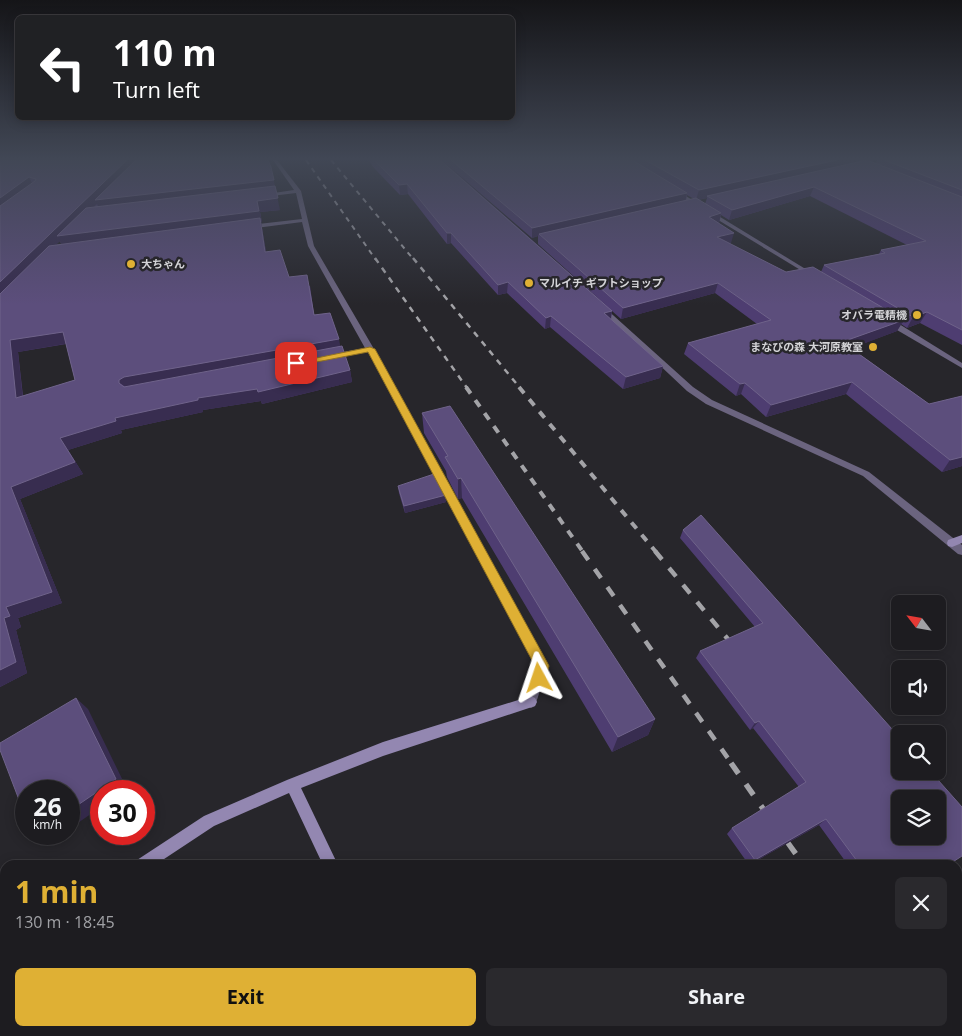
<!DOCTYPE html>
<html lang="en">
<head>
<meta charset="utf-8">
<style>
  body { margin:0; font-family:"Open Sans","Noto Sans JP",sans-serif; background:#2a292d; color:#f1f3f6; height:100vh; display:flex; flex-direction:column; font-size:19px; white-space:nowrap }
  * { box-sizing:border-box; margin:0 }
  p { font-size:16px; color:#a0a1a5 }
  .icon { flex:none; width:28px; height:28px; fill:none; stroke:currentColor; stroke-width:2; stroke-linecap:round; stroke-linejoin:round }
  .map { position:relative; flex:1; overflow:hidden }
  .panel { position:absolute; left:0px; top:860px; width:962px; height:176px; display:flex; flex-direction:column; background:#1d1c20; border-radius:15px 15px 0 0; box-shadow:0 2px 12px #0003,0 0 0 1px #3b3a3e }
  .panel>* { flex:none }
  .banner { position:absolute; left:15px; top:15px; width:500px; height:105px; border-radius:8px; box-shadow:0 2px 12px #0003,0 0 0 1px #3b3a3e; background:#202124; color:#fff; overflow:hidden }
  .needle { width:32px; rotate:301deg }
  .fabs { position:absolute; left:891px; top:595px; display:grid; gap:10px }
  .fabs a { display:grid; place-items:center; width:55px; height:55px; border-radius:8px; background:#1d1c20; box-shadow:0 2px 12px #0003,0 0 0 1px #3b3a3e; font-size:25px }
  .speed { position:absolute; left:15px; top:780px; display:flex; gap:10px; font-size:25px; font-weight:700; text-align:center }
  .speed>* { display:grid; place-content:center; width:65px; height:65px; border-radius:50%; background:#1d1c20; box-shadow:0 2px 12px #0003,0 0 0 1px #3b3a3e; line-height:1 }
  .speed small { font-size:12px; font-weight:400 }
  .speed .limit { border:8px solid #d22; background:#fff; color:#111 }
  .pin { position:absolute; display:grid; place-items:center; width:42px; height:42px; color:#fff; margin:-21px; border-radius:10px; box-shadow:0 2px 8px #0006 }
  .me { position:absolute; width:55px; margin:-28px; rotate:355deg; stroke-linejoin:round; filter:drop-shadow(0 0 4px #0008) }
  .turn { display:flex; align-items:center; gap:18px; height:105px; padding:0 15px; font-size:22px }
  .turn .icon { width:65px; height:65px; stroke-width:2.5 }
  .turn b { display:block; font-size:35px; line-height:42px }
  .round { display:grid; place-items:center; flex:none; width:52px; height:52px; border-radius:8px; background:#2a292d }
  .head { display:flex; align-items:center; justify-content:space-between; height:85px; padding:0 15px }
  h1 { font-size:30px; font-weight:700; line-height:38px; color:#dfb034 }
  .cta { display:flex; gap:10px; margin-top:auto; padding:10px 15px }
  .cta a { flex:1; height:58px; border-radius:8px; background:#dfb034; color:#111; font-size:20px; font-weight:700; line-height:58px; text-align:center }
  .cta a+a { background:#2a292d; color:#f1f3f6 }
  .map>svg:first-child { display:block }
</style>
</head>
<body>
<div class="map">
<svg width="962" height="1036" viewBox="0 0 962 1036">
  <rect width="100%" height="100%" fill="#27262b"/>
  <g fill="none" stroke-linecap="round" stroke-linejoin="round">
    <g fill="#6b647f" fill-rule="evenodd">
      <path d="M 273,160 L 277,160 L 301,191 L 314,246 L 374,349 L 546,662 L 548,666 L 535,706 L 531,708 L 527,706 L 525,702 L 536,666 L 368,352 L 332,358 L 328,356 L 332,354 L 365,348 L 308,246 L 302,222 L 249,229 L 246,227 L 249,225 L 302,219 L 296,193 L 263,197 L 260,195 L 294,190 Z"/>
      <path d="M 672,190 L 676,190 L 817,276 L 812,277 L 672,192 Z"/>
      <path d="M 600,307 L 604,307 L 693,387 L 712,400 L 869,472 L 962,545 L 962,555 L 958,554 L 863,476 L 706,404 L 687,391 L 600,309 Z"/>
      <path d="M 885,319 L 891,319 L 962,363 L 962,368 L 885,323 Z"/>
    </g>
    <g fill="#9387b1" fill-rule="evenodd">
      <path d="M 962,535 L 962,543 L 952,547 L 948,546 L 947,543 L 948,540 Z"/>
      <path d="M 531,696 L 535,698 L 537,702 L 535,706 L 383,756 L 301,788 L 338,865 L 323,865 L 289,793 L 214,826 L 155,865 L 135,865 L 137,860 L 204,816 L 287,780 L 383,742 Z"/>
      <path d="M 5,946 L 5,963 L 0,965 L 0,948 Z"/>
      <path d="M 401,1031 L 419,1031 L 421,1036 L 403,1036 Z"/>
    </g>
    <g stroke="#a3a3a7" stroke-width="2" stroke-dasharray="5 5" stroke-linecap="butt">
      <path d="M 306,160 L 376,260"/>
      <path d="M 331,160 L 414,260"/>
    </g>
    <g stroke="#a3a3a7" stroke-width="2.5" stroke-dasharray="6 6" stroke-linecap="butt">
      <path d="M 375,258 L 467,388"/>
      <path d="M 413,258 L 520,388"/>
    </g>
    <g stroke="#a3a3a7" stroke-width="4" stroke-dasharray="8 8" stroke-linecap="butt">
      <path d="M 466,387 L 583,552"/>
      <path d="M 519,387 L 656,552"/>
    </g>
    <g stroke="#a3a3a7" stroke-width="4.5" stroke-dasharray="11 11" stroke-linecap="butt">
      <path d="M 582,551 L 732,764"/>
      <path d="M 655,551 L 736,649"/>
    </g>
    <g stroke="#a3a3a7" stroke-width="5.5" stroke-dasharray="13 13" stroke-linecap="butt">
      <path d="M 731,763 L 764,810"/>
      <path d="M 788,843 L 804,865"/>
      <path d="M 958,916 L 962,922"/>
    </g>
  </g>
  <g fill="#4e3d71" fill-rule="evenodd">
    <path d="M 0,160 L 280,210 L 260,212 L 262,222 L 261,222 L 266,252 L 289,277 L 310,286 L 314,314 L 341,347 L 350,370 L 352,382 L 262,404 L 261,401 L 203,410 L 203,412 L 121,430 L 122,433 L 68,450 L 83,474 L 20,499 L 62,603 L 18,618 L 21,627 L 16,630 L 27,673 L 0,687 ZM 60,241 L 61,244 L 55,245 ZM 66,344 L 75,380 L 23,396 L 18,352 Z"/>
    <path d="M 369,160 L 962,160 L 962,345 L 920,323 L 907,328 L 901,324 L 897,331 L 851,348 L 929,404 L 962,396 L 962,466 L 942,472 L 846,394 L 766,417 L 741,394 L 736,396 L 684,354 L 688,343 L 757,324 L 715,293 L 621,319 L 612,311 L 611,320 L 663,366 L 660,378 L 623,389 L 550,327 L 545,329 L 507,293 L 498,295 L 451,243 L 447,244 L 408,194 L 400,195 L 373,167 ZM 854,160 L 861,161 L 853,163 ZM 877,160 L 876,163 L 870,161 ZM 444,162 L 532,238 L 538,236 L 538,244 L 610,309 ZM 687,195 L 694,199 L 686,201 ZM 810,196 L 907,245 L 881,250 L 879,254 L 824,265 L 821,272 L 786,272 L 729,244 L 731,243 L 719,223 L 721,215 L 729,220 ZM 707,198 L 705,204 L 698,200 Z"/>
    <path d="M 422,413 L 655,719 L 648,735 L 612,752 L 462,498 L 458,499 L 447,477 L 446,471 L 424,433 Z"/>
    <path d="M 398,486 L 446,495 L 446,502 L 405,513 L 399,493 Z"/>
    <path d="M 701,515 L 948,865 L 848,865 L 819,825 L 749,865 L 727,834 L 732,828 L 799,787 L 753,728 L 750,730 L 696,658 L 700,651 L 755,627 L 680,538 L 683,530 Z"/>
    <path d="M 958,929 L 962,935 L 962,1018 L 958,1012 Z"/>
    <path d="M 769,1031 L 924,1031 L 927,1036 L 772,1036 Z"/>
  </g>
  <g fill="#382d50" fill-rule="evenodd">
    <path d="M 127,160 L 141,160 L 271,167 L 280,210 L 260,212 L 262,222 L 261,222 L 268,263 L 63,248 L 60,241 L 0,300 L 0,282 ZM 97,204 L 100,211 L 65,235 Z"/>
    <path d="M 837,160 L 854,160 L 852,164 L 707,196 L 707,198 L 696,200 L 699,190 Z"/>
    <path d="M 865,160 L 877,160 L 864,162 Z"/>
    <path d="M 29,177 L 34,187 L 0,213 L 0,198 Z"/>
    <path d="M 407,184 L 408,194 L 400,195 L 399,185 Z"/>
    <path d="M 814,187 L 810,196 L 729,220 L 732,210 Z"/>
    <path d="M 687,193 L 685,203 L 539,234 L 538,236 L 532,238 L 532,228 Z"/>
    <path d="M 721,213 L 719,223 L 709,217 Z"/>
    <path d="M 447,233 L 451,233 L 451,243 L 447,244 Z"/>
    <path d="M 734,233 L 731,243 L 714,248 L 717,237 Z"/>
    <path d="M 508,282 L 507,293 L 498,295 L 498,285 Z"/>
    <path d="M 718,283 L 715,293 L 621,319 L 623,308 Z"/>
    <path d="M 612,311 L 610,322 L 604,313 Z"/>
    <path d="M 927,312 L 920,323 L 907,328 L 913,317 Z"/>
    <path d="M 551,316 L 550,327 L 545,329 L 546,318 Z"/>
    <path d="M 904,320 L 897,331 L 837,354 L 842,342 Z"/>
    <path d="M 63,332 L 70,343 L 18,352 L 24,410 L 16,398 L 10,340 Z"/>
    <path d="M 339,339 L 341,350 L 130,389 L 119,383 L 119,380 L 124,377 Z"/>
    <path d="M 663,366 L 660,378 L 623,389 L 626,377 Z"/>
    <path d="M 350,370 L 352,382 L 262,404 L 261,401 L 203,410 L 203,412 L 121,430 L 122,433 L 68,450 L 83,474 L 20,499 L 62,603 L 18,618 L 21,627 L 16,630 L 27,673 L 0,687 L 0,670 L 4,618 L 6,607 L 11,487 L 60,438 L 115,418 L 198,398 Z"/>
    <path d="M 852,382 L 846,394 L 766,417 L 771,405 Z"/>
    <path d="M 745,383 L 741,394 L 736,396 L 740,384 Z"/>
    <path d="M 962,457 L 962,466 L 942,472 L 950,460 Z"/>
    <path d="M 461,478 L 462,498 L 458,499 L 458,479 Z"/>
    <path d="M 446,495 L 446,502 L 405,513 L 404,506 Z"/>
    <path d="M 76,698 L 88,709 L 127,789 L 124,791 L 101,791 L 101,807 L 69,829 L 69,811 Z"/>
    <path d="M 655,719 L 648,735 L 612,752 L 618,737 Z"/>
    <path d="M 759,721 L 753,728 L 750,730 L 755,723 Z"/>
    <path d="M 826,819 L 819,825 L 749,865 L 755,860 Z"/>
    <path d="M 35,834 L 62,834 L 48,844 L 33,835 Z"/>
    <path d="M 249,1031 L 264,1031 L 266,1036 L 251,1036 Z"/>
  </g>
  <g fill="#5c4e7c" stroke="#6f638a" fill-rule="evenodd">
    <path d="M 0,160 L 127,160 L 0,282 L 0,206 L 35,181 L 36,179 L 29,177 L 0,198 Z"/>
    <path d="M 136,160 L 268,160 L 271,167 L 274,180 L 95,200 Z"/>
    <path d="M 374,160 L 440,160 L 612,311 L 604,313 L 663,366 L 626,377 L 551,316 L 546,318 L 508,282 L 498,285 L 451,233 L 447,233 L 407,184 L 399,185 Z"/>
    <path d="M 451,160 L 632,160 L 687,193 L 532,228 Z"/>
    <path d="M 645,160 L 837,160 L 699,190 Z"/>
    <path d="M 867,160 L 962,197 L 962,330 L 927,312 L 913,317 L 824,265 L 885,253 L 881,250 L 926,241 L 814,187 L 732,210 L 707,196 Z"/>
    <path d="M 884,160 L 962,160 L 962,190 Z"/>
    <path d="M 275,186 L 278,198 L 257,201 L 259,211 L 57,236 L 86,208 Z"/>
    <path d="M 696,198 L 721,213 L 709,217 L 734,233 L 717,237 L 786,272 L 813,267 L 904,320 L 842,342 L 929,404 L 962,396 L 962,457 L 950,460 L 852,382 L 771,405 L 745,383 L 740,384 L 688,343 L 771,320 L 718,283 L 623,308 L 539,234 Z"/>
    <path d="M 260,218 L 265,252 L 280,250 L 289,277 L 307,275 L 314,315 L 330,313 L 339,339 L 124,377 L 119,380 L 119,383 L 124,387 L 342,346 L 350,370 L 258,392 L 257,389 L 198,398 L 198,400 L 115,418 L 116,421 L 60,438 L 75,462 L 11,487 L 52,592 L 6,607 L 10,616 L 4,618 L 16,662 L 0,670 L 0,294 L 49,246 ZM 63,332 L 75,380 L 16,398 L 10,340 Z"/>
    <path d="M 450,406 L 655,719 L 618,737 L 461,478 L 458,479 L 445,457 L 448,456 L 422,413 Z"/>
    <path d="M 434,474 L 446,495 L 404,506 L 398,486 Z"/>
    <path d="M 701,515 L 900,738 L 900,771 L 930,771 L 962,807 L 962,856 L 948,865 L 860,865 L 826,819 L 755,860 L 732,828 L 806,782 L 759,721 L 755,723 L 700,651 L 763,623 L 683,530 ZM 900,799 L 938,799 L 938,836 L 900,836 Z"/>
    <path d="M 76,698 L 116,779 L 69,811 L 69,791 L 26,791 L 26,818 L 0,750 L 0,743 Z"/>
    <path d="M 958,929 L 962,935 L 962,1000 L 958,994 Z"/>
    <path d="M 5,1017 L 5,1031 L 249,1031 L 251,1036 L 0,1036 L 0,1020 Z"/>
    <path d="M 784,1031 L 924,1031 L 927,1036 L 787,1036 Z"/>
  </g>
  <linearGradient id="sky" x2="0" y2="1"><stop stop-color="#151518"/><stop offset="0.52" stop-color="#414755"/><stop offset="1" stop-color="#414755" stop-opacity="0"/></linearGradient>
  <rect width="962" height="305" fill="url(#sky)"/>
  <path fill="#dfb034" stroke="#917222" d="M 370,347 L 375,349 L 547,662 L 549,666 L 544,683 L 539,685 L 534,683 L 532,678 L 535,666 L 368,352 L 296,366 L 292,363 Z"/>
  <g fill="#dfb034" stroke="#27262b" stroke-width="2">
    <circle cx="131" cy="264" r="5"/>
    <circle cx="529" cy="283" r="5"/>
    <circle cx="917" cy="315" r="5"/>
    <circle cx="873" cy="347" r="5"/>
  </g>
  <g text-anchor="middle" stroke-width="5" stroke-linejoin="round" paint-order="stroke">
    <g font-size="11" font-weight="bold" fill="#d4d4d7" stroke="#27262b" text-anchor="start">
      <text x="141" y="268">大ちゃん</text>
      <text x="539" y="287">マルイチ ギフトショップ</text>
      <text x="907" y="319" text-anchor="end">オバラ電精機</text>
      <text x="863" y="351" text-anchor="end">まなびの森 大河原教室</text>
    </g>
  </g>
</svg>
<div class="fabs">
<a><svg class="needle" viewBox="-14 -14 28 28"><path d="M0-13l5 13h-10z" fill="#e53935"/><path d="M0 13l5-13h-10z" fill="#a0a1a5"/></svg></a>
<a><svg class="icon" aria-label="sound" viewBox="0 0 24 24"><path d="M4 9h4l5-4v14l-5-4H4zM17 9q2 3 0 6"/></svg></a>
<a><svg class="icon" aria-label="search" viewBox="0 0 24 24"><circle cx="10" cy="10" r="6"/><path d="M15 15l6 6"/></svg></a>
<a><svg class="icon" aria-label="layers" viewBox="0 0 24 24"><path d="M12 4l9 5-9 5-9-5zM3 14l9 5 9-5"/></svg></a>
</div>
<div class="speed"><div>26<small>km/h</small></div><div class="limit">30</div></div>
<div class="pin" style="left:296px;top:363px;background:#d93025"><svg class="icon" aria-label="arrive" viewBox="0 0 24 24"><path d="M6 21V4h12l-3 4 3 4H6"/></svg></div>
<svg class="me" style="left:539px;top:678px" viewBox="-20 -20 40 40"><path d="M0-17L14 15 0 8-14 15z" fill="#dfb034" stroke="#fff" stroke-width="4"/></svg>
<div class="banner">
<div class="turn"><svg class="icon" aria-label="left" viewBox="0 0 24 24"><path d="M17 20v-9H6M10 6l-5 5 5 5"/></svg><div><b>110 m</b>Turn left</div></div>
</div>
<section class="panel">
<div class="head"><div><h1>1 min</h1><p>130 m · 18:45</p></div><a class="round"><svg class="icon" aria-label="close" viewBox="0 0 24 24"><path d="M6 6l12 12M18 6L6 18"/></svg></a></div>
<div class="cta"><a>Exit</a><a>Share</a></div>
</section>
</div>
</body>
</html>
